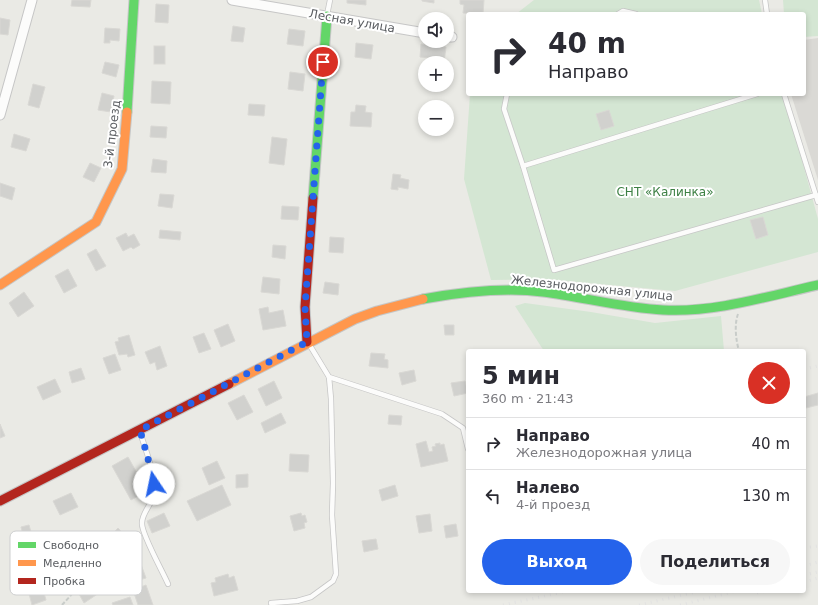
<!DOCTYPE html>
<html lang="ru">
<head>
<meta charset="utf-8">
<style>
  body { margin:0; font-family:"DejaVu Sans",sans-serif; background:#f7f7f7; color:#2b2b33; height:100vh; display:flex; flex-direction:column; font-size:15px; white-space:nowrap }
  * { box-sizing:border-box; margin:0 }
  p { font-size:13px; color:#7c7c81 }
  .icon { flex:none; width:22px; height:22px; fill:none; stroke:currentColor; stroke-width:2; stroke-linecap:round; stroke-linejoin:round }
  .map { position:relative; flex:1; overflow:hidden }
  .panel { position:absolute; left:466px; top:349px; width:340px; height:244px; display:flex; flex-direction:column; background:#fff; border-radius:4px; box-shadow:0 2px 6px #0003 }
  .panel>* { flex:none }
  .guide { position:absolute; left:466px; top:12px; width:340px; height:84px; border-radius:4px; box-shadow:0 2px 6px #0003; background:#fff; color:#2b2b33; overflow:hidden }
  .buttons { position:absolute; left:418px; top:12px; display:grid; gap:8px }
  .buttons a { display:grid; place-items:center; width:36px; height:36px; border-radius:50%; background:#fff; box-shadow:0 2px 6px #0003; font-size:20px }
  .pin { position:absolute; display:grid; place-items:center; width:34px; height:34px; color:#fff; margin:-17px; border:2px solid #fff; border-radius:50%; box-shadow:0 1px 4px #0007 }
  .me { position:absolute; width:44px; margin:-22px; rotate:349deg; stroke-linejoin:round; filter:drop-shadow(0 0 3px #0008) }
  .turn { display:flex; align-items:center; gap:14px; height:84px; padding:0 16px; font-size:18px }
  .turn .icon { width:52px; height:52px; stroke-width:2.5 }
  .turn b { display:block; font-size:28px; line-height:34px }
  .round { display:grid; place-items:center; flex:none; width:42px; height:42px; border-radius:21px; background:#f7f7f7 }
  .head { display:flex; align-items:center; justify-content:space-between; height:68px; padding:0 16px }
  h1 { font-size:24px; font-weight:700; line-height:30px }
  .action { display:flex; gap:8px; margin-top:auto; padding:8px 16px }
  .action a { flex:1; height:46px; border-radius:24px; background:#2563eb; color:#fff; font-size:16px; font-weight:700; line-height:46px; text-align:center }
  .action a+a { background:#f7f7f7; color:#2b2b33 }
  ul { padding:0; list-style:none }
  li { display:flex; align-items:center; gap:12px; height:52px; padding:0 16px; border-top:1px solid #e1e1e2 }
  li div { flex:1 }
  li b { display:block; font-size:15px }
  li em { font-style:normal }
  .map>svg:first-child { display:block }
</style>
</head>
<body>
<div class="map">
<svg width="818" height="605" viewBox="0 0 818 605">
  <rect width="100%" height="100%" fill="#eaeae5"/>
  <path fill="#dad9d5" d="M 818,38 L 818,180 L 791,94 L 804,94 L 804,40 Z"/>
  <g fill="#d4e6d3">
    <path d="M 534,0 L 759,0 L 762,14 L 516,14 Z"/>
    <path d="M 783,0 L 818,0 L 818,36 L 804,37 L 804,14 L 784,14 Z"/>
    <path d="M 470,94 L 784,94 L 818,219 L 818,252 L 675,291 L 545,279 L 491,280 L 464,179 Z"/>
    <path d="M 525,303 L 591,312 L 655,323 L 721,316 L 724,351 L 544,351 L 515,306 Z"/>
  </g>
  <g fill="#d1d1ce" stroke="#d9d8d4">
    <path d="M 72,0 L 91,0 L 90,7 L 71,6 Z"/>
    <path d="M 347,0 L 366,0 L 366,5 L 347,3 Z"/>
    <path d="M 422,0 L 434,0 L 434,3 L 422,1 Z"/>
    <path d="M 460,0 L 484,0 L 483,14 L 463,13 L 464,5 L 460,4 Z"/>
    <path d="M 156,4 L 169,5 L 168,23 L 155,22 Z"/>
    <path d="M 0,18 L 10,20 L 8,35 L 0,34 Z"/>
    <path d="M 233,26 L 245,28 L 243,42 L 231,41 Z"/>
    <path d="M 105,28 L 120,29 L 119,41 L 110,40 L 110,43 L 104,43 Z"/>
    <path d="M 289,29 L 305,31 L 303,46 L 287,44 Z"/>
    <path d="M 356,43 L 373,45 L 371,59 L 355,57 Z"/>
    <path d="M 421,44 L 446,47 L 444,63 L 429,63 L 430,58 L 420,57 Z"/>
    <rect x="154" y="46" width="11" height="18"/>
    <path d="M 105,62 L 119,65 L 116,77 L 102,73 Z"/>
    <path d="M 290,72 L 305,74 L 303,91 L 288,89 Z"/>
    <path d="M 152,81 L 171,82 L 170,104 L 151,103 Z"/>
    <path d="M 33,84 L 45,87 L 39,108 L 28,105 Z"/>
    <path d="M 102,93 L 114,96 L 111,112 L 98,110 Z"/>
    <path d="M 249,104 L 265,105 L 264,116 L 248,115 Z"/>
    <path d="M 356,105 L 366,106 L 365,112 L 372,113 L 371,127 L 350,126 L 351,112 L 355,112 Z"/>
    <path d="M 609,110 L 614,126 L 601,130 L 596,114 Z"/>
    <path d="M 151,126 L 167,127 L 166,138 L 150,137 Z"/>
    <path d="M 14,134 L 30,139 L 26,151 L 11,147 Z"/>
    <path d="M 272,137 L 287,139 L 284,165 L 269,163 Z"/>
    <path d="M 153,159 L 167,161 L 166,173 L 151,172 Z"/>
    <path d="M 90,163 L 101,168 L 94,182 L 83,177 Z"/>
    <path d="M 393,174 L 401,175 L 400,178 L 409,180 L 408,189 L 398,187 L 398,190 L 391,189 Z"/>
    <path d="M 0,183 L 15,188 L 12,200 L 0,196 Z"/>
    <path d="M 160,194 L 174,195 L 172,208 L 158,206 Z"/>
    <path d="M 282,206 L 299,207 L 298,220 L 281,219 Z"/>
    <path d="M 763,217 L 768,235 L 756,239 L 750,220 Z"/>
    <path d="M 160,230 L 181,232 L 180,240 L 159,238 Z"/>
    <path d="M 126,233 L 128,237 L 134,234 L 140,245 L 133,249 L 131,247 L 123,251 L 116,238 Z"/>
    <path d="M 330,237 L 344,238 L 343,253 L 329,252 Z"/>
    <path d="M 273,245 L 286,246 L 285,259 L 272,257 Z"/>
    <path d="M 96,249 L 106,266 L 96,271 L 87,254 Z"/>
    <path d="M 68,269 L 77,286 L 64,293 L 55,276 Z"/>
    <path d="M 263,277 L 280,279 L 279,294 L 261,292 Z"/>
    <path d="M 325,282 L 339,284 L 338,295 L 323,293 Z"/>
    <path d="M 24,292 L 34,306 L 18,317 L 9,303 Z"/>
    <path d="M 268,307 L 269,313 L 283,310 L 286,326 L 263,330 L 259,309 Z"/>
    <path d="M 228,324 L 235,341 L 221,347 L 214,330 Z"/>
    <path d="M 444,325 L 454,325 L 454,335 L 445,335 Z"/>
    <path d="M 204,333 L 211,349 L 199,353 L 193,337 Z"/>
    <path d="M 129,335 L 135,355 L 128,357 L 127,354 L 119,355 L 115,342 L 119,341 L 118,338 Z"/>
    <path d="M 160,346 L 167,366 L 157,370 L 155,362 L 150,364 L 145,352 Z"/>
    <path d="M 371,353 L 385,354 L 384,359 L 388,360 L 388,368 L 369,366 Z"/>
    <path d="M 115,354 L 121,370 L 109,374 L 103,358 Z"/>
    <path d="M 81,368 L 85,379 L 72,383 L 69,372 Z"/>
    <path d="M 414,370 L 416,381 L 402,385 L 399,373 Z"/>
    <path d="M 55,379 L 61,392 L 43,400 L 37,387 Z"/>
    <path d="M 274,381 L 282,398 L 266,406 L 258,389 Z"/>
    <path d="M 465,381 L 468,393 L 454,396 L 451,383 Z"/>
    <path d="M 818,393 L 818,405 L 806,408 L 804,397 Z"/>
    <path d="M 244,395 L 253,412 L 237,420 L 228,403 Z"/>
    <path d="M 281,413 L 286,423 L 265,433 L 261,423 Z"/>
    <path d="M 389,415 L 402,416 L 401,425 L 388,424 Z"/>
    <path d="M 0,424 L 5,436 L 0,438 Z"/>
    <path d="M 426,441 L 429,452 L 433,451 L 432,447 L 436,446 L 435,444 L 440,443 L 440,445 L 444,444 L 448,461 L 421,467 L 416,444 Z"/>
    <path d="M 290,454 L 309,455 L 308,472 L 289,471 Z"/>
    <path d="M 128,457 L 147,491 L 131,500 L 112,466 Z"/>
    <path d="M 217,461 L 225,478 L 209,485 L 202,468 Z"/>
    <path d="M 248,474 L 248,487 L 236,488 L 236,475 Z"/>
    <path d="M 222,485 L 231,505 L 197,521 L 187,501 Z"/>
    <path d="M 395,485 L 398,496 L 382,501 L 379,490 Z"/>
    <path d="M 71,493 L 78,507 L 60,515 L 53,501 Z"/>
    <path d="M 164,513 L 170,526 L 152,533 L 147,521 Z"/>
    <path d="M 301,513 L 302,516 L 305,515 L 307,522 L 304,523 L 305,528 L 294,531 L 290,516 Z"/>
    <path d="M 430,514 L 432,531 L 419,533 L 416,516 Z"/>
    <path d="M 456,524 L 458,536 L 446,538 L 444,526 Z"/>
    <path d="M 29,525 L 33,539 L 25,542 L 21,527 Z"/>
    <path d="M 118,528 L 128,539 L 110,557 L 100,546 Z"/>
    <path d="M 376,539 L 378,549 L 364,552 L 362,541 Z"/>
    <path d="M 139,559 L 146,578 L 132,582 L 126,564 Z"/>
    <path d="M 228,574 L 229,578 L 234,576 L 238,590 L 214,596 L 211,583 L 216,582 L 215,578 Z"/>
    <path d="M 92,581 L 99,593 L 84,603 L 79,594 L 89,588 L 87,585 Z"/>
    <path d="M 146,585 L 153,605 L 138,605 L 133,590 Z"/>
    <path d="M 42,586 L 46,600 L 32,605 L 28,590 Z"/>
    <path d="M 130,597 L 133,605 L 113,605 L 112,603 Z"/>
  </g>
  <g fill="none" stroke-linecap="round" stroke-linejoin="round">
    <g stroke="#c6c6c6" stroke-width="6">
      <g id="lane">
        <path d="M 765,0 L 767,14"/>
        <path d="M 618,14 L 623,11 L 636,14"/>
        <path d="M 327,15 L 330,0"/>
        <path d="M 507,94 L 504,109 L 523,166 L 554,270 L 816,195"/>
        <path d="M 784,94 L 818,202"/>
        <path d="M 523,166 L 757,94"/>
        <path d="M 309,344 L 329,377 L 442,414 L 463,428 L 468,449"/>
        <path d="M 140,432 C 146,452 157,475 153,496 C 151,506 141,514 142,524 C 142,535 163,572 168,584"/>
        <path d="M 271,603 L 297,601 L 311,597 L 333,581 L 336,574 L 332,515 L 333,483 L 331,399 L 329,377"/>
      </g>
    </g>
    <g stroke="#c6c6c6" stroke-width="11">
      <g id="street">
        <path d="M 232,0 L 425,33"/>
        <path d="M 447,37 L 452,37"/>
        <path d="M 0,115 L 32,0"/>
      </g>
    </g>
    <g stroke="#c5c6c6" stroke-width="11">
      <g id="fast">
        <path d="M 127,112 L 134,0"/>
        <path d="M 313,198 L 327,16"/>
        <path d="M 423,299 C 462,292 503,287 543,292 C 583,297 623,308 663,310 C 715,313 768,296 818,285"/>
      </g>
    </g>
    <g stroke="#c5c6c6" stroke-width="11">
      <g id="slow">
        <path d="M 0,285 L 96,222 L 122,169 L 127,112"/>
        <path d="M 229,384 L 355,319 L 377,311 L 423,299"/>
      </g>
    </g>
    <g stroke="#c5c6c6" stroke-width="11">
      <g id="jam">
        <path d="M 307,342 L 305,307 L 313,198"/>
        <path d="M 0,501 L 229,384"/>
      </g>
    </g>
    <g stroke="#c8ccc9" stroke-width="2" stroke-dasharray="4 2" stroke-linecap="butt">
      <path d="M 738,314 C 734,325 736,340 739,351"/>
      <path d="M 62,605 L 83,582 L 139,540"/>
    </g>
    <use href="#lane" stroke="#fcfcfb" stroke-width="4.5"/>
    <use href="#street" stroke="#fcfcfb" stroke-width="9"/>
    <use href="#fast" stroke="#63d668" stroke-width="9"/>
    <use href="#slow" stroke="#ff974d" stroke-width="9"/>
    <use href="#jam" stroke="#b3261e" stroke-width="9"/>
    <g stroke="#e2e2e2" stroke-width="3" stroke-dasharray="1 5" stroke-linecap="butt">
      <path d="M 804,369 L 818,366"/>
      <path d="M 804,548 L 818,546"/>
      <path d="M 804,566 L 818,562"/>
      <path d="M 804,575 L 818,572"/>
      <path d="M 804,582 L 818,578"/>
      <path d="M 757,593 L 766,591"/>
      <path d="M 503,605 L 568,591"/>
      <path d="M 639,605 L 700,591"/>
      <path d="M 680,605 L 737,591"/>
    </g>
  </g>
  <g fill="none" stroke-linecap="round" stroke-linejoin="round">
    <path stroke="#2563eb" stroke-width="7" stroke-dasharray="0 12.6" d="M 154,484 L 150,466 L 140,430 L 307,342 L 305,307 L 323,62"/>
  </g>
  <g text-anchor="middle" stroke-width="4" stroke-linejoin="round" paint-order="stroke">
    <g font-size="12" fill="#5b5e62" stroke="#fff">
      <text transform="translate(352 21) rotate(10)" y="4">Лесная улица</text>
      <text transform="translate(112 134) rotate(-83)" y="4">3-й проезд</text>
      <text transform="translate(592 288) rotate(6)" y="4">Железнодорожная улица</text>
    </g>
    <g font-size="12" fill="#3d8044" stroke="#fff">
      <text x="665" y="196">СНТ «Калинка»</text>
    </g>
  </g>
  <rect x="10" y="531" width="132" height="64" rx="6" fill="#fff" stroke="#cecfd0" stroke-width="1"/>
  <rect x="18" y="542" width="18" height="6" fill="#63d668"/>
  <rect x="18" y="560" width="18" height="6" fill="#ff974d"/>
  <rect x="18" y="578" width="18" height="6" fill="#b3261e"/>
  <g font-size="11" fill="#5b5e62">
    <text x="43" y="549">Свободно</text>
    <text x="43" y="567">Медленно</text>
    <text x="43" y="585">Пробка</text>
  </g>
</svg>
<div class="buttons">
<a><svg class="icon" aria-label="sound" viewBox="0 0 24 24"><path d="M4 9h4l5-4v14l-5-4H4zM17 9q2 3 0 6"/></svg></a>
<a>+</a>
<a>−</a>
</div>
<div class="pin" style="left:323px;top:62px;background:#d93025"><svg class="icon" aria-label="arrive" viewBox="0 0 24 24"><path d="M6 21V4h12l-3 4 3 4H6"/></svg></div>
<svg class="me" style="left:154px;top:484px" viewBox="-20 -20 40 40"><circle r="19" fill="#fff"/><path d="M0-13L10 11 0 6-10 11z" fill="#2563eb"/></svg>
<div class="guide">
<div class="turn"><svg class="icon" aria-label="right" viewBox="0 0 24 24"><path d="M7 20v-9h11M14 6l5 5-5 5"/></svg><div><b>40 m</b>Направо</div></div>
</div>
<section class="panel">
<div class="head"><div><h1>5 мин</h1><p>360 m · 21:43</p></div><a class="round" style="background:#d93025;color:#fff"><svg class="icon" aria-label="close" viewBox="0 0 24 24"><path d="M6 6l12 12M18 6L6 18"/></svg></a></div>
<ul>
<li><svg class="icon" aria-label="right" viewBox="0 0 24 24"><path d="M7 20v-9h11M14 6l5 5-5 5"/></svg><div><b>Направо</b><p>Железнодорожная улица</p></div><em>40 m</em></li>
<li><svg class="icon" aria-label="left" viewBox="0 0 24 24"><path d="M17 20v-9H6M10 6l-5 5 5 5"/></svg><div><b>Налево</b><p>4-й проезд</p></div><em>130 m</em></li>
</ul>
<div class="action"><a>Выход</a><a>Поделиться</a></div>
</section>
</div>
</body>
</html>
